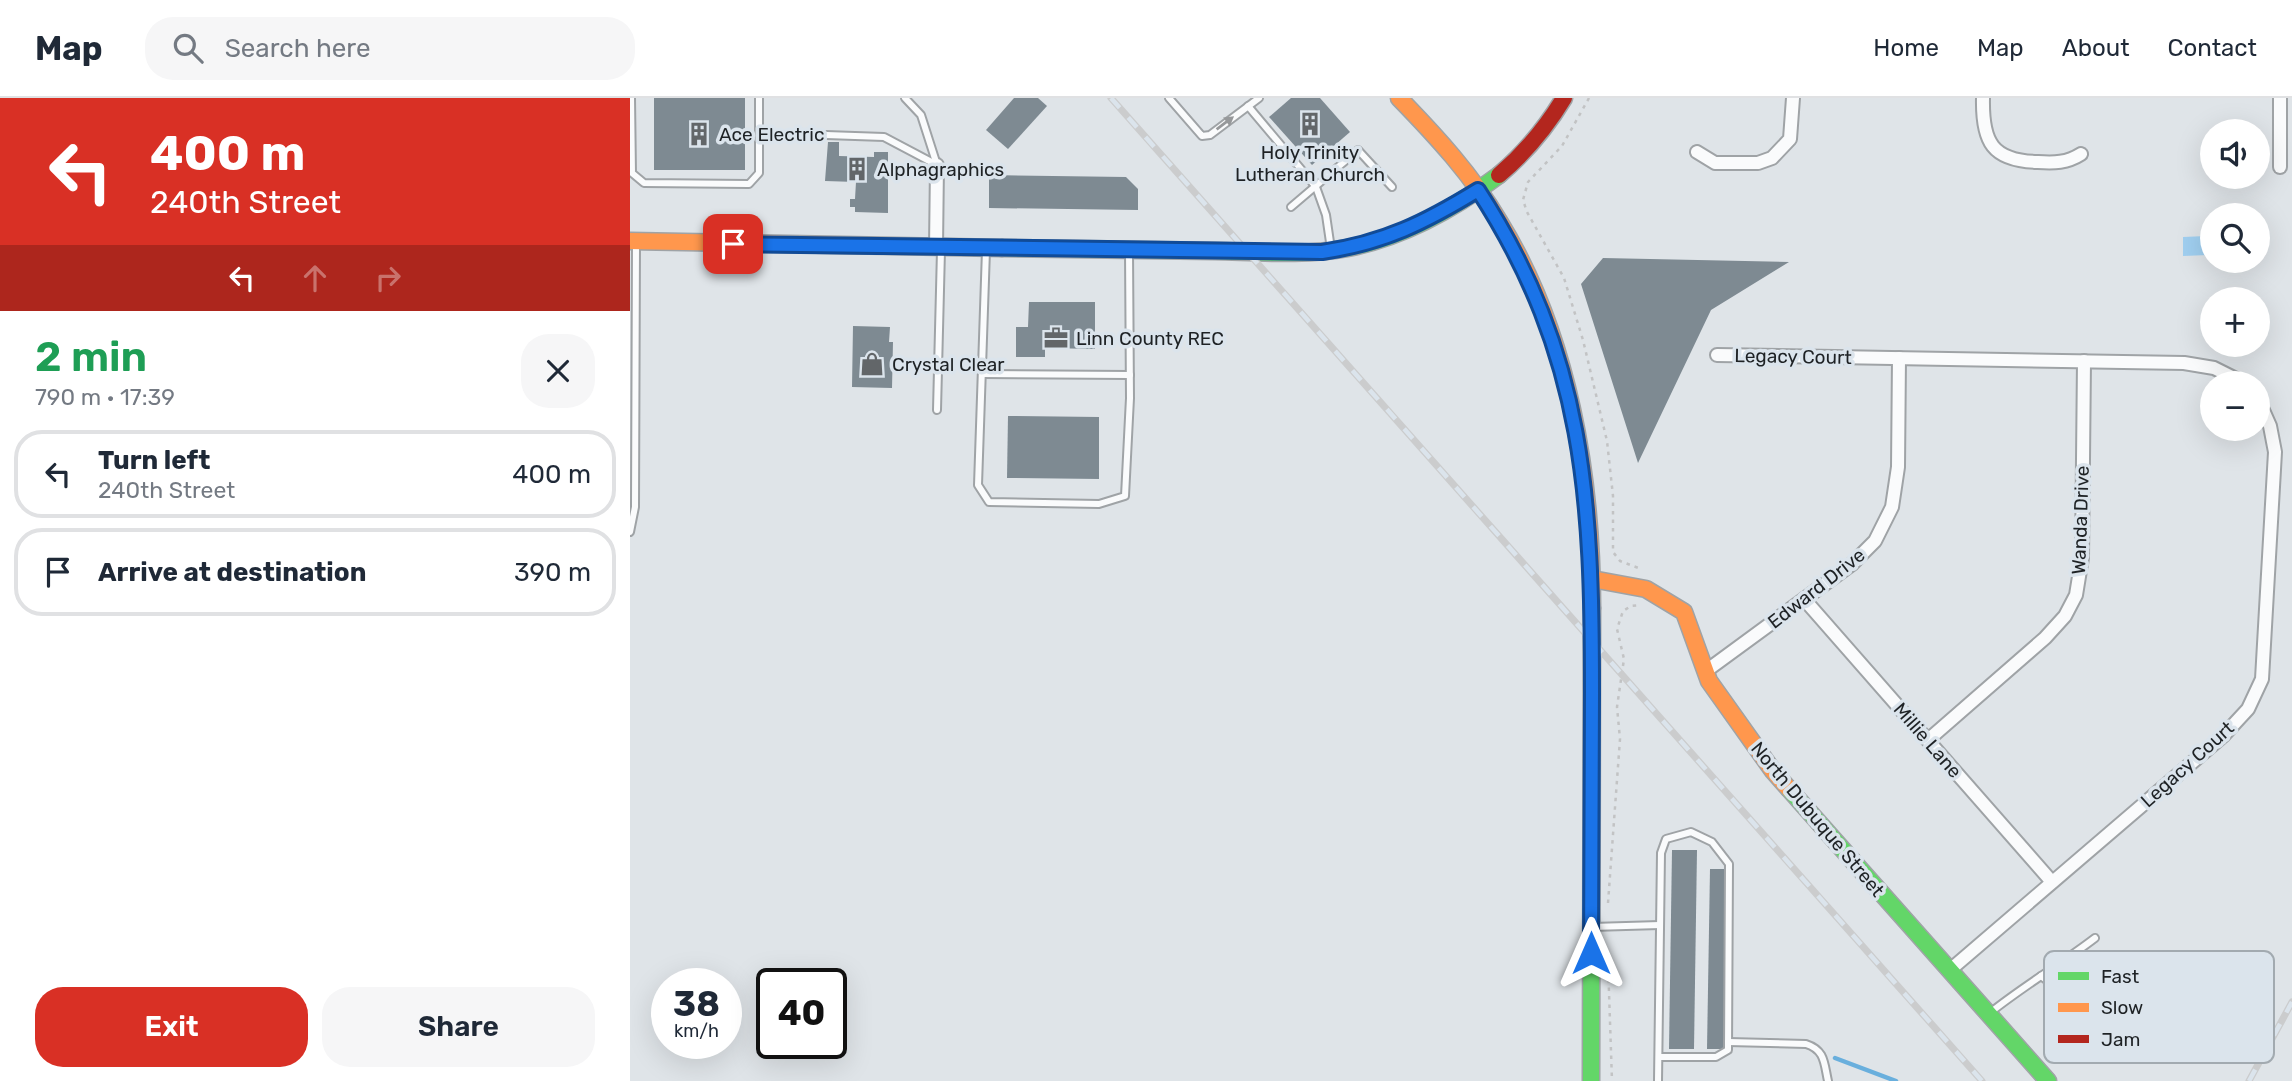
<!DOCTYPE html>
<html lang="en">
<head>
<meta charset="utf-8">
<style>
  body { margin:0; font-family:Rubik,sans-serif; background:#f6f6f7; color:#1f2937; height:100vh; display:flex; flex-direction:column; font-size:26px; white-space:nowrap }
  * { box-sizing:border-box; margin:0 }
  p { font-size:23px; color:#747a83 }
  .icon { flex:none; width:38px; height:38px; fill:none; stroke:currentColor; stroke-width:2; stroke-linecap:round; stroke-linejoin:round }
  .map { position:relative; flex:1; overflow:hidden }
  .details { display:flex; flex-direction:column; background:#fff; width:630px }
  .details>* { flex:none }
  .hud { background:#d93025; color:#fff; overflow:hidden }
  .tools { position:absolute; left:1570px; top:21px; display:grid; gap:14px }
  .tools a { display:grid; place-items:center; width:70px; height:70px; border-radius:50%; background:#fff; box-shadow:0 7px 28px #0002; font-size:35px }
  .speed { position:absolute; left:21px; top:870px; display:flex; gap:14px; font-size:35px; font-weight:700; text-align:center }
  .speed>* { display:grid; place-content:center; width:91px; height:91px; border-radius:50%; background:#fff; box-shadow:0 7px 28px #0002; line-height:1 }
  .speed small { font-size:18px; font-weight:400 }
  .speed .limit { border:4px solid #111; border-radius:10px; background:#fff; color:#111 }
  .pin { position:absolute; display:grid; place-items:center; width:60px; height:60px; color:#fff; margin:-30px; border-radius:14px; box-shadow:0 4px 10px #0006 }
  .me { position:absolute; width:77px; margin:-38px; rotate:0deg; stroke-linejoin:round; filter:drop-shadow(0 0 5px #0008) }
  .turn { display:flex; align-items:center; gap:24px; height:147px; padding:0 35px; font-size:32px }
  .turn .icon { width:91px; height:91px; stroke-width:2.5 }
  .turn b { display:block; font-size:49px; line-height:60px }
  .lanes { display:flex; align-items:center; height:66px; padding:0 35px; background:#0003; justify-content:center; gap:35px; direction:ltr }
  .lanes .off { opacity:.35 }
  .round { display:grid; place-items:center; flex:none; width:74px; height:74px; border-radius:28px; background:#f6f6f7 }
  .head { display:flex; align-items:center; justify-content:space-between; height:119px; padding:0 35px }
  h1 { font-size:42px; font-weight:600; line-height:52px; color:#1e9e55 }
  .primary-button { display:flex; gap:14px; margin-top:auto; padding:14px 35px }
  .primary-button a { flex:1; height:80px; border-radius:28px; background:#d93025; color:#fff; font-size:28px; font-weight:600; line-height:80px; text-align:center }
  .primary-button a+a { background:#f6f6f7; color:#1f2937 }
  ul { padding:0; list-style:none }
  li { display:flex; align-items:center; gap:21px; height:88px; margin:0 14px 10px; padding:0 21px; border:4px solid #e0e1e3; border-radius:28px }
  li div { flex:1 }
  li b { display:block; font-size:26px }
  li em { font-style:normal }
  header { display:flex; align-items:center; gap:42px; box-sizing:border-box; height:98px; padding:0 35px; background:#fff; border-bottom:2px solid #e0e1e3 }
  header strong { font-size:33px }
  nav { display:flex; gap:38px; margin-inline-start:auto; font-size:24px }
  .search { width:490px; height:63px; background:#f6f6f7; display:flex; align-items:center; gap:18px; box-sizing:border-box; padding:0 24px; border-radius:28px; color:#747a83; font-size:26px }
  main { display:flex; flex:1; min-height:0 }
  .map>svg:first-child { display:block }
</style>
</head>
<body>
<header>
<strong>Map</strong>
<div class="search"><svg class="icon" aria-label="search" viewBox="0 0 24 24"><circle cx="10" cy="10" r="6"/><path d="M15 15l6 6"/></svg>Search here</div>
<nav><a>Home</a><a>Map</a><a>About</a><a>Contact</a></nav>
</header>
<main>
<section class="details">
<div class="hud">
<div class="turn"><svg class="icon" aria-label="left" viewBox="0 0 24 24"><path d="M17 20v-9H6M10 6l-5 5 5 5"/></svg><div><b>400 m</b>240th Street</div></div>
<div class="lanes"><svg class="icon" aria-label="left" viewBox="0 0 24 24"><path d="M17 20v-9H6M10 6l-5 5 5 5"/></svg><svg class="icon off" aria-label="ahead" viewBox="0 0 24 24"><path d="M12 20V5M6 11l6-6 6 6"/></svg><svg class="icon off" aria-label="right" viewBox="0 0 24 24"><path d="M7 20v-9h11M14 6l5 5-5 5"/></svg></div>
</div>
<div class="head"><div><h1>2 min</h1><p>790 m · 17:39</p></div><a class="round"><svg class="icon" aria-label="close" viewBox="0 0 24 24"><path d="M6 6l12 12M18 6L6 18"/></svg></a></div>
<ul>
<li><svg class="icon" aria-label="left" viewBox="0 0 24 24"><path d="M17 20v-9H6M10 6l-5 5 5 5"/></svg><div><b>Turn left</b><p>240th Street</p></div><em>400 m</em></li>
<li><svg class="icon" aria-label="arrive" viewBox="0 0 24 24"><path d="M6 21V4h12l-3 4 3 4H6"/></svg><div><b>Arrive at destination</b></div><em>390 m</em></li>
</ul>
<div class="primary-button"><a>Exit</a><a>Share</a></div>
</section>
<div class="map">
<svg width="1662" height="983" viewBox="0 0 1662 983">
  <rect width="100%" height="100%" fill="#dfe4e8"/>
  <path fill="#a0cff0" d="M 1577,138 L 1578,157 L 1553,158 L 1553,139 Z"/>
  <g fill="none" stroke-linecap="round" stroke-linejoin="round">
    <path stroke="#69afdd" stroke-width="4.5" d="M 1205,960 L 1266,983"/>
  </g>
  <g fill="#7e8a92">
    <rect x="24" y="0" width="91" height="72"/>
    <path d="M 384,0 L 408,0 L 417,8 L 378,51 L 356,32 Z"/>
    <path d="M 661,0 L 690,0 L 720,34 L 682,67 L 639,19 Z"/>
    <path d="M 198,44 L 209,44 L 209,58 L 244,59 L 244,54 L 258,54 L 258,115 L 225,114 L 225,109 L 220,109 L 220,101 L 225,101 L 226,84 L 195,83 Z"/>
    <path d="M 359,77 L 496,79 L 508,91 L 508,112 L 359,110 Z"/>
    <path d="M 973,160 L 1159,164 L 1081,212 L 1008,365 L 951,186 Z"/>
    <path d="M 399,204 L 465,204 L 465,251 L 415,250 L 415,259 L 386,259 L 386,229 L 398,229 Z"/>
    <path d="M 223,228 L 260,229 L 259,244 L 263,244 L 262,290 L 222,289 Z"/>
    <path d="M 378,318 L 469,319 L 469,381 L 377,380 Z"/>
    <path d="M 1042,752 L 1067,752 L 1064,951 L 1039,951 Z"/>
    <path d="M 1080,771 L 1099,771 L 1096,951 L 1077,951 Z"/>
  </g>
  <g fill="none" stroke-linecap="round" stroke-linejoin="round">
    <g stroke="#9fa3a6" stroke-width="10">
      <g id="lane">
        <path d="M 1,0 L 2,75 L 14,85 L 119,86 L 129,75 L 129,0"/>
        <path d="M 275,0 L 291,17 L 307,67"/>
        <path d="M 539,0 L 572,38 L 580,37 L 629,0"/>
        <path d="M 618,8 L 686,89 L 696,117 L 701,151"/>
        <path d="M 196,37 L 254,39 L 307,67"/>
        <path d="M 661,109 L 728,52 L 762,89"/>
        <path d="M 356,152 L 348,387 L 359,404 L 469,406 L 495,398 L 500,300 L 499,153"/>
        <path d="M 353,276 L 500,277"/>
        <path d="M 307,312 L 311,152"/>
        <path d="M 0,434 L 5,409 L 6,145"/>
        <path d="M 962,829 L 1030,827"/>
        <path d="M 1411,878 C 1432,893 1469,933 1496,916 C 1504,911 1510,903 1517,897"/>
        <path d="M 1361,914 C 1395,887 1431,866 1465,840"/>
        <path d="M 1098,944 L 1176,946 C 1195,952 1194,965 1198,983"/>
        <path d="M 1028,983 L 1031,755 L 1036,741 L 1061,734 L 1082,744 L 1099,766 L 1098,952 L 1086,959 L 1029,959"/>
      </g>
    </g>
    <g stroke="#9fa3a6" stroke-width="16">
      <g id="street">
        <path d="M 1353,0 C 1352,44 1362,63 1408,64 C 1424,65 1437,65 1451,56"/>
        <path d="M 1067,54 L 1085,65 L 1128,65 L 1142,60 L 1160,41 L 1163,0"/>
        <path d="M 1650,69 L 1650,0"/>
        <path d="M 306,149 L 307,67"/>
        <path d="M 1087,257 L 1554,265 L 1584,270 L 1614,285"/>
        <path d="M 1174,501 L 1422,784"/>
        <path d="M 1076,573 L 1222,466 L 1245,443 L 1262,409 L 1268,369 L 1269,260"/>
        <path d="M 1298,642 L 1415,540 L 1435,518 L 1446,497 L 1452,460 L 1454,263"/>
        <path d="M 1320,872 L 1593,638 L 1618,611 L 1632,581 L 1645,354 L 1640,328 L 1628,301"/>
      </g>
    </g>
    <g stroke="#9fa3a6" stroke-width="19">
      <g id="fast">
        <path d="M 372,150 C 443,151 514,152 585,153 C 628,154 675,158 718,150 C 774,139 824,111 869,77"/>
        <path d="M 1159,691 L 1418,983"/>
        <path d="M 961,983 L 962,510"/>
      </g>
    </g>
    <g stroke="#9fa3a6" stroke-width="19">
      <g id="slow">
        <path d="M 769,0 C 806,38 842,77 869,123 C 939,237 962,379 962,510"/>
        <path d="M 0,143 L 372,150"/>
        <path d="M 962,481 L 1016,491 L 1054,514 L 1079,583 L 1143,673 L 1159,691"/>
      </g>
    </g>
    <g stroke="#9fa3a6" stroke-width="19">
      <path id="jam" d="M 869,77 C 896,54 916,30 934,0"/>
    </g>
    <g stroke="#c2c3c4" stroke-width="2.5" stroke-dasharray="3.5 5" stroke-linecap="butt">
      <path d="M 959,0 L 932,48 L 898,84 L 893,102 L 897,114 L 934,180 L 953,242 L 977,343 L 983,398 L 983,454 L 990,463 L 1011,471"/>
      <path d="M 978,805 L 990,641 L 987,609 L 994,561 L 987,531 L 993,513 L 1001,508 L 1011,507"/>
      <path d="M 978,864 L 982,983"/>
    </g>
    <use href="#lane" stroke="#fafbfc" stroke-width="6"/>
    <use href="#street" stroke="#fafbfc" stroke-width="12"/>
    <use href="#fast" stroke="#63d668" stroke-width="16"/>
    <use href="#slow" stroke="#ff974d" stroke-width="16"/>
    <use href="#jam" stroke="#b3261e" stroke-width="16"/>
    <g stroke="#cbcccd" stroke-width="7">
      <g id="rail">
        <path d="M 481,0 L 1352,983"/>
        <path d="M 1619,983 L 1662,904"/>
      </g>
    </g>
    <use href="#rail" stroke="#dbe4ec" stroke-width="4.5" stroke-dasharray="13" stroke-linecap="butt"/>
  </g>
  <defs><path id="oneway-solid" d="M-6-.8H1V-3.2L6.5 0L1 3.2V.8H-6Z" transform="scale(1.75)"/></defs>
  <use fill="#97999b" href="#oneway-solid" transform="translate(595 25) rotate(-37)"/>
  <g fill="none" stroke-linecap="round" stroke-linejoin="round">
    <g stroke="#114b97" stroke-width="18">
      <path id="route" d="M 103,146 L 692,154 C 754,145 796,124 848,92 C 956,258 962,404 962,595 C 962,681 961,768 961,855"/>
    </g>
    <use href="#route" stroke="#1a73e8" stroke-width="12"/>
  </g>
  <defs>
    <g id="building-bare" transform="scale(1.89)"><path d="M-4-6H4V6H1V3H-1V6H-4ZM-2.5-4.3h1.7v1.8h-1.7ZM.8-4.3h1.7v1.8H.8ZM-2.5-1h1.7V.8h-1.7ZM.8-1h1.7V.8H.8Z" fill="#626669" stroke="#dbe4ec" stroke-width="2.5" paint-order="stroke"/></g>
    <g id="office-bare" transform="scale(1.89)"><path d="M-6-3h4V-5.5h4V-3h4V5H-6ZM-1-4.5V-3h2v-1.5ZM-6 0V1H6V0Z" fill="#626669" stroke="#dbe4ec" stroke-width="2.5" paint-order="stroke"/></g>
    <g id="shop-bare" transform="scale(1.89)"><path d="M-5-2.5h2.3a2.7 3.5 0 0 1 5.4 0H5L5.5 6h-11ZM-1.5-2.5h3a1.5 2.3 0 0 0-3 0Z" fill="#626669" stroke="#dbe4ec" stroke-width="2.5" paint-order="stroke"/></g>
  </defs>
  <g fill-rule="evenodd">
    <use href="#building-bare" x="680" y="26"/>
    <use href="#building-bare" x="69" y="36"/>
    <use href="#building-bare" x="227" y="71"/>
    <use href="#office-bare" x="426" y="240"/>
    <use href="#shop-bare" x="242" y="266"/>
  </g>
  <g text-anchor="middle" stroke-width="7" stroke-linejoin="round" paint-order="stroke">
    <g font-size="19" fill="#1e2225" stroke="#dbe4ec" text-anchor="start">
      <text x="89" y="43">Ace Electric</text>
      <text x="680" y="61" text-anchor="middle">Holy Trinity<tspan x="680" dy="22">Lutheran Church</tspan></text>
      <text x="247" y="78">Alphagraphics</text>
      <text x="446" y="247">Linn County REC</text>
      <text x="262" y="273">Crystal Clear</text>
    </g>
    <g font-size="19" fill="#1e2225" stroke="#dbe4ec">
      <text transform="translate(1163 258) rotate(1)" y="7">Legacy Court</text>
      <text transform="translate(1450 422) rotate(-88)" y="7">Wanda Drive</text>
      <text transform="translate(1186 490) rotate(-38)" y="7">Edward Drive</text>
      <text transform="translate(1298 642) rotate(49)" y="7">Millie Lane</text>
      <text transform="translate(1557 666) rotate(-42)" y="7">Legacy Court</text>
      <text transform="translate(1188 721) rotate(50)" y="7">North Dubuque Street</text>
    </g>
  </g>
  <rect x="1414" y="853" width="230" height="112" rx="10" fill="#dbe4ec" stroke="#a2aab0" stroke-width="2"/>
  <rect x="1428" y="874" width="31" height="8" fill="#63d668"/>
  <rect x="1428" y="905" width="31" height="9" fill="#ff974d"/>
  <rect x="1428" y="937" width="31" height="8" fill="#b3261e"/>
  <g font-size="19" fill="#1e2225">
    <text x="1471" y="885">Fast</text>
    <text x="1471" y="916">Slow</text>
    <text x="1471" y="948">Jam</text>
  </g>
</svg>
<div class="tools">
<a><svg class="icon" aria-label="sound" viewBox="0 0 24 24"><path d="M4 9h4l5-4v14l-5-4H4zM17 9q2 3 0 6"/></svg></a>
<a><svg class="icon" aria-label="search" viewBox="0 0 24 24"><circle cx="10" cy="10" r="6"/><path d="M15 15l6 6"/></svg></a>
<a>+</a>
<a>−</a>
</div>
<div class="speed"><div>38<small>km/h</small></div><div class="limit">40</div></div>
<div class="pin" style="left:103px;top:146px;background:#d93025"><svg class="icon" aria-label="arrive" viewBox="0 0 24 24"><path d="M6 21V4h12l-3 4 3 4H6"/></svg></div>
<svg class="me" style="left:961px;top:855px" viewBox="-20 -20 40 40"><path d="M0-17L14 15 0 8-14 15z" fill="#1a73e8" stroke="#fff" stroke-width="4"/></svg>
</div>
</main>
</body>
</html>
